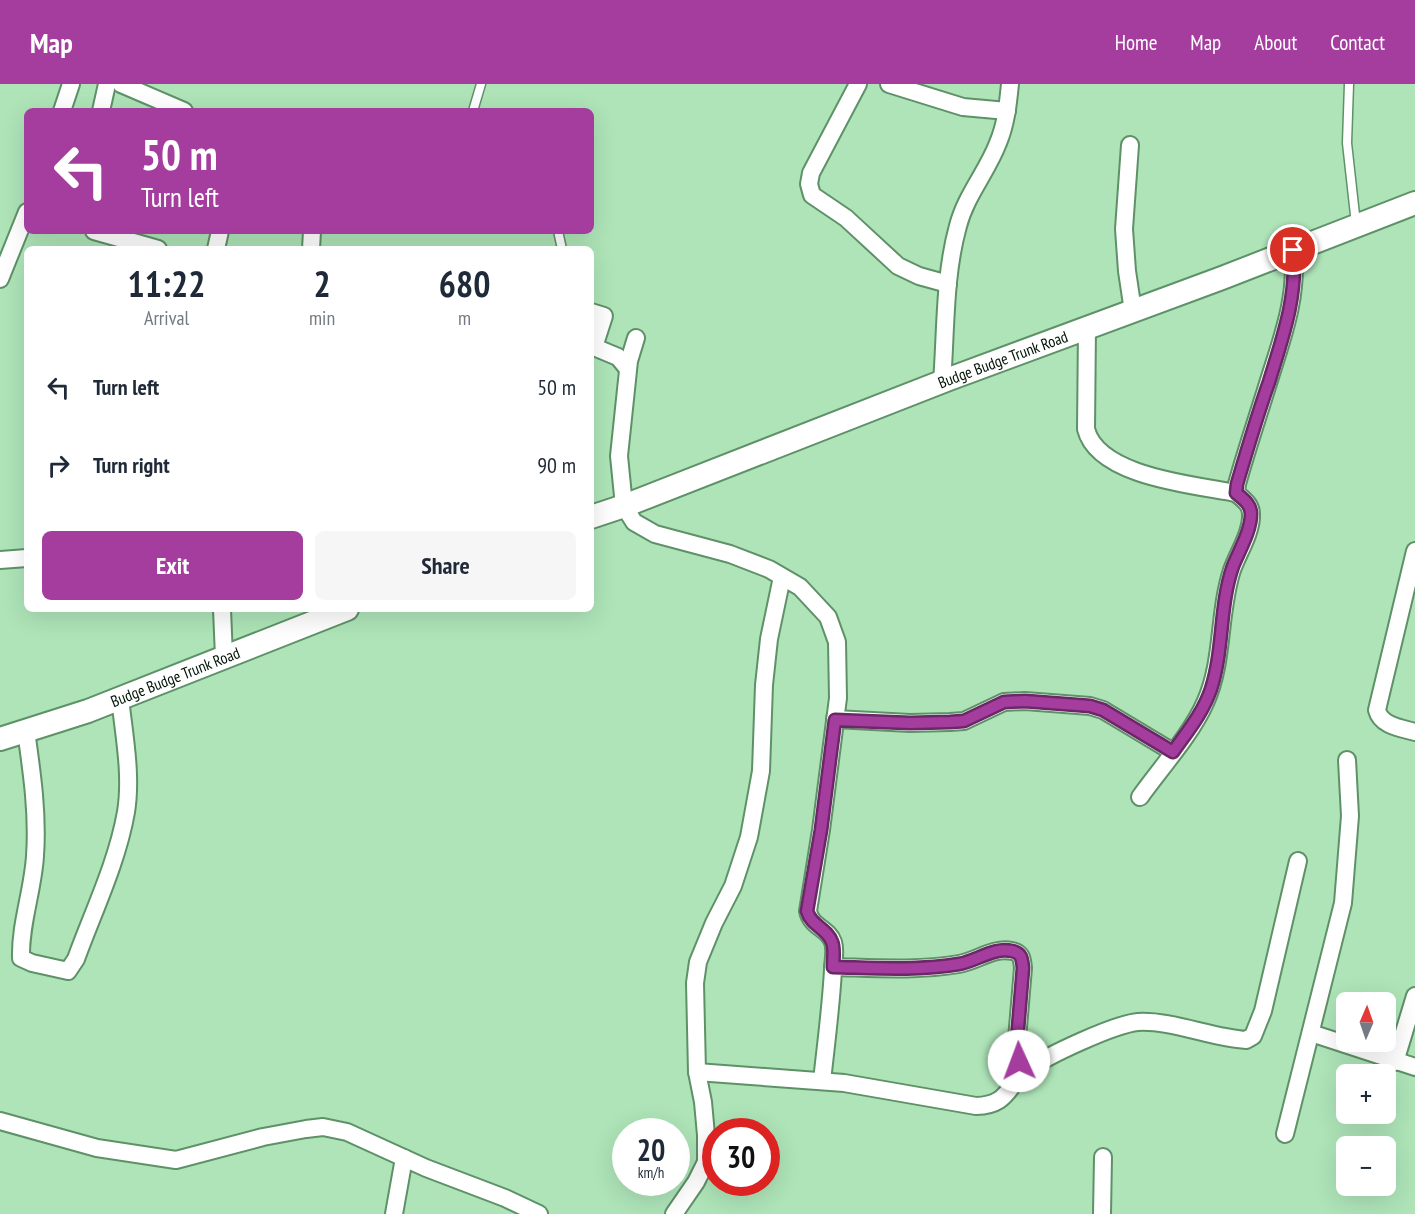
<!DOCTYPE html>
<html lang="en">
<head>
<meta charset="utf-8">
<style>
  body { margin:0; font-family:"PT Sans Narrow",sans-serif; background:#f6f6f7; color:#1f2937; height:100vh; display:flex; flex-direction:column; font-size:22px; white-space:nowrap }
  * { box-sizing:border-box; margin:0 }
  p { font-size:20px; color:#747a83 }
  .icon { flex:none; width:33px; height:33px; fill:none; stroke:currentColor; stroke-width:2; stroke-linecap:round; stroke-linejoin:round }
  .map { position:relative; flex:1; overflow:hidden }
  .details { position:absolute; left:24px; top:162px; width:570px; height:366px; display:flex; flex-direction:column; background:#fff; border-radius:9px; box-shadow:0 6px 24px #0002 }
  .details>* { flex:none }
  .banner { position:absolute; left:24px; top:24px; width:570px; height:126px; border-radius:9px; box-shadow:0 6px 24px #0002; background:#a53d9f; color:#fff; overflow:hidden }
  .needle { width:39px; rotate:2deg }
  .tools { position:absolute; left:1336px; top:908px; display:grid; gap:12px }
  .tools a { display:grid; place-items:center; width:60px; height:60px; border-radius:9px; background:#fff; box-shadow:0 6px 24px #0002; font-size:30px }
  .speed { position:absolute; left:612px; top:1034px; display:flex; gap:12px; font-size:30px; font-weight:700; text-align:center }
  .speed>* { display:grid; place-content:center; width:78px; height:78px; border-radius:50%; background:#fff; box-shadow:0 6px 24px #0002; line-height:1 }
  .speed small { font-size:15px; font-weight:400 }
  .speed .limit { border:9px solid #d22; background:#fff; color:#111 }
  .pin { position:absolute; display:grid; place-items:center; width:51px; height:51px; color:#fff; margin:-26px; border:3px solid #fff; border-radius:50%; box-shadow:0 2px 6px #0007 }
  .me { position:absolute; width:66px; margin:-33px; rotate:358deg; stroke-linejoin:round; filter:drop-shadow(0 0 4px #0008) }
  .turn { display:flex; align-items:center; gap:21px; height:126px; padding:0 18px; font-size:27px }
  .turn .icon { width:78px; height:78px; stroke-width:2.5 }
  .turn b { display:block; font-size:42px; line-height:51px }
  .eta { display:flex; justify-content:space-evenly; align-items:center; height:102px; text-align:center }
  .eta b { font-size:36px; font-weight:800; line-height:42px }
  .cta { display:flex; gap:12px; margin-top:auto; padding:12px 18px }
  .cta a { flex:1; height:69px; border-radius:9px; background:#a53d9f; color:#fff; font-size:24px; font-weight:800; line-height:69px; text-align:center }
  .cta a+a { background:#f6f6f7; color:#1f2937 }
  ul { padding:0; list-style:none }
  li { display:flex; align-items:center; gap:18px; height:78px; padding:0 18px }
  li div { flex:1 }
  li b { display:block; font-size:22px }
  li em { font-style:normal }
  header { display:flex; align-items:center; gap:36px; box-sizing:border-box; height:84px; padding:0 30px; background:#a53d9f; color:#fff }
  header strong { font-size:28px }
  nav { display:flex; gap:33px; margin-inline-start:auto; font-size:21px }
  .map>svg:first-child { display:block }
</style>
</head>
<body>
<header>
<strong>Map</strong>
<nav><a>Home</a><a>Map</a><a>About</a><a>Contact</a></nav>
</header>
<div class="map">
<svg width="1415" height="1130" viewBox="0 0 1415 1130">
  <rect width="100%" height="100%" fill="#aee4b8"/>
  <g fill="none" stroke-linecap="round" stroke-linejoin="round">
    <g stroke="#5e9168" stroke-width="11">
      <g id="service">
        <path d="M 1349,0 L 1347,59 L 1356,140"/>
        <path d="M 473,27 L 481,0"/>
        <path d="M 558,147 L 562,165"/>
      </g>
    </g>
    <g stroke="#5e9168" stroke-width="20">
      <g id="minor">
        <path d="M 121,0 L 184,27"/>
        <path d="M 858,0 L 811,89 L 809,100 L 812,111 L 846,134 L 898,182 L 919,192 L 948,200"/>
        <path d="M 889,0 L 963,23 L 1007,27"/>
        <path d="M 62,27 L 71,0"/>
        <path d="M 101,27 L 107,0"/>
        <path d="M 1130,61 L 1124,145 L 1127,187 L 1133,227"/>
        <path d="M 94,147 L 158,165"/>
        <path d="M 216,165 L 220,147"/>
        <path d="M 311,165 L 312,147"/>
        <path d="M 0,195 L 27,128"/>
        <path d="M 591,228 L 604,232 L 594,263 L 618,273 L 628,285"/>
        <path d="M 1087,244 L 1086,345 C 1098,393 1195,401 1236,409"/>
        <path d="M 636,254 L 629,277 L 619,372 L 624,422 L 634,438 L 655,450 L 730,470 L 769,485 L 800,503 L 828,533 L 837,558 L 838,614 L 821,746 L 808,827 C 811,843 828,844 833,858 C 836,867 833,877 833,886 C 831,923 826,960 822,997"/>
        <path d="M 942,298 C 946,247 944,192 958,142 C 966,111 987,88 998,59 C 1006,40 1008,20 1010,0"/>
        <path d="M 1415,467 L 1377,626 C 1381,642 1401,644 1415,648"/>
        <path d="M 0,476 L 27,474"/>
        <path d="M 222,525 L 224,573"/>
        <path d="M 835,635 L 910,639 L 950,638 L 964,637 L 1004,618 L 1025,617 L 1090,622 L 1103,626 L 1173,668"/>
        <path d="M 26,647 C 32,689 38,730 35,772 C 33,806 20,840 21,874 L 32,879 L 68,887 L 76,875 C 93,828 117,779 126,728 C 132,691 124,651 120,614"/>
        <path d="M 1140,713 C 1160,685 1192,649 1205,619 C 1224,578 1218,529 1232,486 C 1238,469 1252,448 1251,430 C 1251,420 1243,415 1236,409 L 1237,400 C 1247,364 1259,329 1270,293 C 1283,252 1298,211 1293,166"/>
        <path d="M 833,883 C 875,884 917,887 959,880 C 977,877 993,863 1012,867 C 1022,869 1022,875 1023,884 L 1017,955 L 1017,968 L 1022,991"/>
        <path d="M 1311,949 L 1415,983"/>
        <path d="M 1395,978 L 1415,912"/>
        <path d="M 697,988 L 844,999 L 976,1022 C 1010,1021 1006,1001 1029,985 C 1048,971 1115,940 1138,938 C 1171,936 1212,954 1246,956 L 1253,952 L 1263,927 L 1298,777"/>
        <path d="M 0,1037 L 97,1064 L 176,1076 L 263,1053 L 306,1045 L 323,1043 L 347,1048 L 426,1084 L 505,1114 L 539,1130"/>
        <path d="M 1285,1050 L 1343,819 L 1350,732 L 1347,676"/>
        <path d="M 394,1130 L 404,1074"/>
        <path d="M 674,1130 L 696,1098 L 706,1078 L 706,1051 L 703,1018 L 697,988 L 695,899 L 698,878 L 714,839 L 733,802 L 749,753 L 761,687 L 764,601 L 769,555 L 782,493"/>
        <path d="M 1102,1130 L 1103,1073"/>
      </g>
    </g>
    <g stroke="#5e9168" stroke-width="26">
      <g id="secondary">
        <path id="s1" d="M 591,433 L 624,422 L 949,295 L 1222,194 L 1415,119"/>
        <path id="s2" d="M 0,655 L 88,627 L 347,525"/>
      </g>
    </g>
    <use href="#service" stroke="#fff" stroke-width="8"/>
    <use href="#minor" stroke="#fff" stroke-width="16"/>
    <use href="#secondary" stroke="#fff" stroke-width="22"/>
  </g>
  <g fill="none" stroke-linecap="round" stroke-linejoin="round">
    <g stroke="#6b2867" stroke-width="15">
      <path id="route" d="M 1019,977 L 1017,956 L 1023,884 C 1022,875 1022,869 1012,867 C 993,863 977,877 959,880 C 917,887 875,884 833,883 C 833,875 835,865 832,858 C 827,844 811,842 807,827 L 821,746 L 835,636 L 910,639 L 950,638 L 964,637 L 1004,618 L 1025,617 L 1090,622 L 1103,626 L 1173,668 C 1187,648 1203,629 1211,605 C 1224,565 1219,522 1233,482 C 1239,467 1251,447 1251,430 C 1251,420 1243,415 1236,409 L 1237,400 C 1247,366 1257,332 1269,298 C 1282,255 1298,212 1293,166"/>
    </g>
    <use href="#route" stroke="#a53d9f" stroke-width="10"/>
  </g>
  <g text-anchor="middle" stroke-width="6" stroke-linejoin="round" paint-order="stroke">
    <g font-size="16" fill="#011305" stroke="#aee4b8">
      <text dy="6" stroke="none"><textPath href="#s1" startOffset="441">Budge Budge Trunk Road</textPath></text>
      <text dy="6" stroke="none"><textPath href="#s2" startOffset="186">Budge Budge Trunk Road</textPath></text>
    </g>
  </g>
</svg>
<div class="tools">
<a><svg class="needle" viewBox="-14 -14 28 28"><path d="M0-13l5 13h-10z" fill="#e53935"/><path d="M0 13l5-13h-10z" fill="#747a83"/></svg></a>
<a>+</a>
<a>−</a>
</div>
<div class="speed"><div>20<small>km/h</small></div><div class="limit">30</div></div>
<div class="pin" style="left:1293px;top:166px;background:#d93025"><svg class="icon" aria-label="arrive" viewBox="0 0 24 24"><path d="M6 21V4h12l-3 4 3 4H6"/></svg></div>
<svg class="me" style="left:1019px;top:977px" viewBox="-20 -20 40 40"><circle r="19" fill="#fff"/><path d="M0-13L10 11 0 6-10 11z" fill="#a53d9f"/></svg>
<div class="banner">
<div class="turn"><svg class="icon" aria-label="left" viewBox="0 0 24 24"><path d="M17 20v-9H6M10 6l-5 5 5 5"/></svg><div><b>50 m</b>Turn left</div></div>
</div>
<section class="details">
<div class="eta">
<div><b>11:22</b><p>Arrival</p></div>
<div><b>2</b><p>min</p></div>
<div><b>680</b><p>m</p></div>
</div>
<ul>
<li><svg class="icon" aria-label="left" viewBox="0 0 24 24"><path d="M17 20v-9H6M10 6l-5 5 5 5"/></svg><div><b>Turn left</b></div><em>50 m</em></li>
<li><svg class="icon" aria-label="right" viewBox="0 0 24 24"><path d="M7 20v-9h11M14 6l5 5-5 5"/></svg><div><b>Turn right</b></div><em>90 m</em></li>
</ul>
<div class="cta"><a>Exit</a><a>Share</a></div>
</section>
</div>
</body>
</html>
